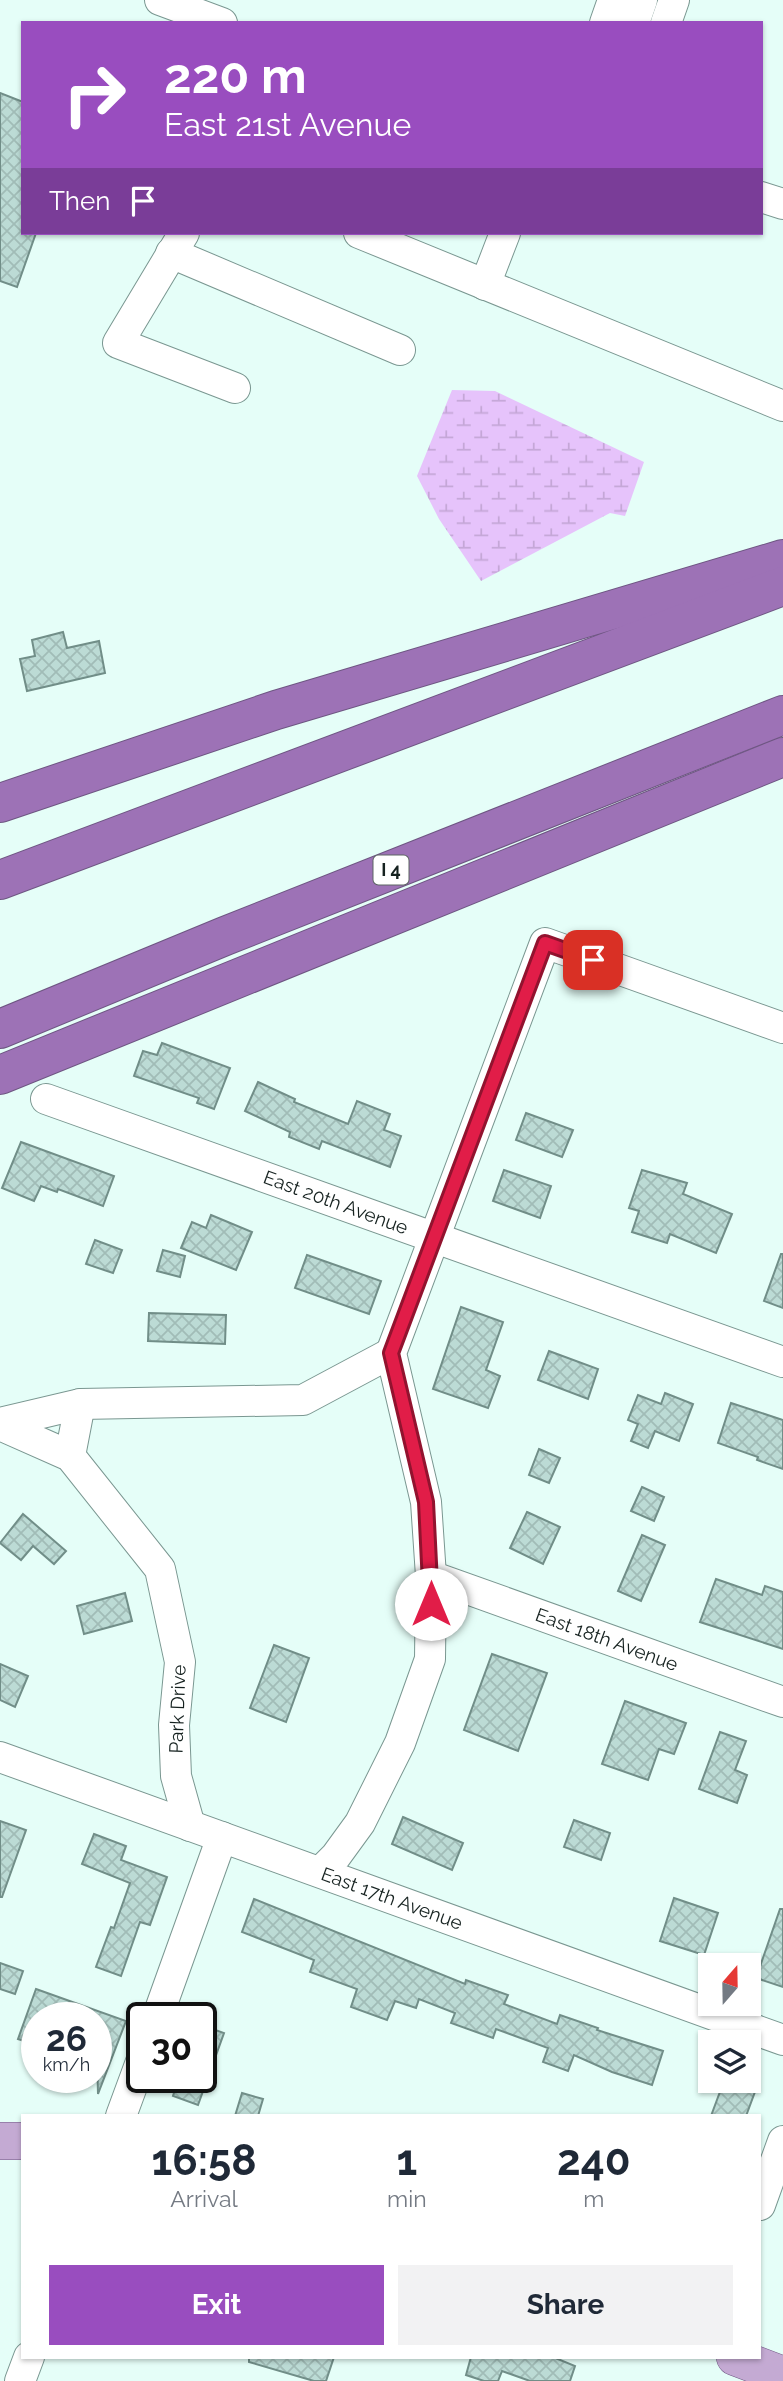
<!DOCTYPE html>
<html lang="en">
<head>
<meta charset="utf-8">
<style>
  body { margin:0; font-family:Raleway,sans-serif; background:#f2f2f3; color:#1f2937; height:100vh; display:flex; flex-direction:column; font-size:26px; white-space:nowrap }
  * { box-sizing:border-box; margin:0 }
  p { font-size:23px; color:#747a83 }
  .icon { flex:none; width:38px; height:38px; fill:none; stroke:currentColor; stroke-width:2; stroke-linecap:round; stroke-linejoin:round }
  .map { position:relative; flex:1; overflow:hidden }
  .sheet { position:absolute; left:21px; top:2114px; width:740px; height:245px; display:flex; flex-direction:column; background:#fff; border-radius:0px; box-shadow:0 2px 5px #0004 }
  .sheet>* { flex:none }
  .hud { position:absolute; left:21px; top:21px; width:742px; height:214px; border-radius:0px; box-shadow:0 2px 5px #0004; background:#994dbf; color:#fff; overflow:hidden }
  .needle { width:46px; rotate:20deg }
  .tools { position:absolute; left:698px; top:1953px; display:grid; gap:14px }
  .tools a { display:grid; place-items:center; width:63px; height:63px; border-radius:0px; background:#fff; box-shadow:0 2px 5px #0004; font-size:35px }
  .speed { position:absolute; left:21px; top:2002px; display:flex; gap:14px; font-size:35px; font-weight:700; text-align:center }
  .speed>* { display:grid; place-content:center; width:91px; height:91px; border-radius:50%; background:#fff; box-shadow:0 2px 5px #0004; line-height:1 }
  .speed small { font-size:18px; font-weight:400 }
  .speed .limit { border:4px solid #111; border-radius:10px; background:#fff; color:#111 }
  .pin { position:absolute; display:grid; place-items:center; width:60px; height:60px; color:#fff; margin:-30px; border-radius:14px; box-shadow:0 4px 10px #0006 }
  .me { position:absolute; width:77px; margin:-38px; rotate:0deg; stroke-linejoin:round; filter:drop-shadow(0 0 5px #0008) }
  .turn { display:flex; align-items:center; gap:24px; height:147px; padding:0 28px; font-size:32px }
  .turn .icon { width:91px; height:91px; stroke-width:2.5 }
  .turn b { display:block; font-size:49px; line-height:60px }
  .then { display:flex; align-items:center; height:66px; padding:0 28px; background:#0003; gap:14px; font-size:26px }
  .eta { display:flex; justify-content:space-evenly; align-items:center; height:119px; text-align:center }
  .eta b { font-size:42px; font-weight:700; line-height:49px }
  .action { display:flex; gap:14px; margin-top:auto; padding:14px 28px }
  .action a { flex:1; height:80px; border-radius:0px; background:#994dbf; color:#fff; font-size:28px; font-weight:700; line-height:80px; text-align:center }
  .action a+a { background:#f2f2f3; color:#1f2937 }
  .map>svg:first-child { display:block }
</style>
</head>
<body>
<div class="map">
<svg width="783" height="2381" viewBox="0 0 783 2381">
  <defs>
    <pattern id="wetland-marsh" width="20" height="14" patternUnits="userSpaceOnUse" patternTransform="scale(1.75)"><rect width="20" height="14" fill="#e6c3fb"/><path d="M1 5h8M5 5V1M11 12h8M15 12V8" fill="none" stroke="#c5a7d7"/></pattern>
    <pattern id="building-cross-hatch" width="8" height="8" patternUnits="userSpaceOnUse" patternTransform="scale(1.75)"><rect width="8" height="8" fill="#bcdbd5"/><path d="M0 0l8 8M0 8l8-8" fill="none" stroke="#a1bcb7"/></pattern>
  </defs>
  <rect width="100%" height="100%" fill="#e5fef8"/>
  <path fill="url(#wetland-marsh)" d="M 452,390 L 495,391 L 644,462 L 625,516 L 610,513 L 481,581 L 439,519 L 417,476 Z"/>
  <g fill="url(#building-cross-hatch)" stroke="#718e88" stroke-width="2">
    <path d="M 0,93 L 23,102 L 23,233 L 36,233 L 17,287 L 0,281 Z"/>
    <path d="M 63,632 L 67,648 L 99,641 L 105,673 L 27,691 L 20,659 L 35,656 L 32,640 Z"/>
    <path d="M 162,1043 L 230,1068 L 214,1109 L 197,1103 L 199,1098 L 134,1076 L 143,1051 L 157,1055 Z"/>
    <path d="M 258,1082 L 295,1099 L 294,1102 L 348,1124 L 357,1101 L 390,1114 L 384,1130 L 401,1136 L 390,1167 L 322,1141 L 319,1149 L 289,1137 L 290,1132 L 245,1111 Z"/>
    <path d="M 526,1113 L 573,1130 L 562,1157 L 516,1140 Z"/>
    <path d="M 21,1142 L 114,1176 L 103,1206 L 58,1189 L 57,1192 L 41,1186 L 34,1201 L 2,1188 Z"/>
    <path d="M 504,1170 L 551,1186 L 540,1218 L 493,1201 Z"/>
    <path d="M 642,1170 L 687,1183 L 683,1194 L 732,1214 L 716,1253 L 670,1234 L 667,1243 L 632,1232 L 639,1211 L 629,1208 Z"/>
    <path d="M 211,1215 L 252,1232 L 236,1270 L 181,1248 L 192,1222 L 206,1228 Z"/>
    <path d="M 95,1240 L 122,1250 L 113,1273 L 86,1264 Z"/>
    <path d="M 163,1250 L 185,1256 L 180,1277 L 157,1271 Z"/>
    <path d="M 781,1254 L 783,1254 L 783,1308 L 764,1301 Z"/>
    <path d="M 307,1255 L 381,1281 L 369,1314 L 295,1288 Z"/>
    <path d="M 461,1307 L 503,1322 L 486,1370 L 500,1376 L 488,1408 L 433,1389 Z"/>
    <path d="M 149,1313 L 226,1315 L 225,1344 L 148,1341 Z"/>
    <path d="M 549,1351 L 598,1369 L 588,1399 L 538,1380 Z"/>
    <path d="M 665,1393 L 693,1404 L 679,1441 L 655,1431 L 648,1448 L 631,1441 L 638,1424 L 628,1420 L 638,1395 L 661,1404 Z"/>
    <path d="M 731,1403 L 783,1420 L 783,1469 L 757,1460 L 758,1457 L 718,1443 Z"/>
    <path d="M 539,1449 L 560,1458 L 549,1483 L 529,1475 Z"/>
    <path d="M 642,1487 L 664,1497 L 654,1521 L 631,1511 Z"/>
    <path d="M 527,1512 L 560,1527 L 543,1564 L 510,1548 Z"/>
    <path d="M 23,1514 L 66,1551 L 54,1564 L 33,1546 L 21,1560 L 0,1543 Z"/>
    <path d="M 642,1535 L 665,1545 L 641,1601 L 618,1591 Z"/>
    <path d="M 716,1579 L 762,1595 L 765,1586 L 783,1592 L 783,1649 L 700,1622 Z"/>
    <path d="M 125,1593 L 132,1621 L 84,1634 L 77,1606 Z"/>
    <path d="M 274,1645 L 309,1658 L 286,1722 L 250,1708 Z"/>
    <path d="M 492,1654 L 547,1673 L 518,1751 L 464,1730 Z"/>
    <path d="M 0,1664 L 28,1676 L 15,1707 L 0,1700 Z"/>
    <path d="M 625,1701 L 686,1723 L 674,1754 L 659,1749 L 648,1780 L 602,1764 Z"/>
    <path d="M 720,1732 L 746,1741 L 735,1770 L 747,1775 L 737,1803 L 699,1789 Z"/>
    <path d="M 403,1817 L 463,1843 L 452,1870 L 392,1844 Z"/>
    <path d="M 574,1820 L 610,1833 L 601,1860 L 564,1847 Z"/>
    <path d="M 0,1821 L 26,1830 L 2,1897 L 0,1897 Z"/>
    <path d="M 94,1834 L 126,1846 L 121,1860 L 167,1877 L 150,1925 L 140,1922 L 121,1976 L 96,1967 L 111,1927 L 114,1928 L 130,1883 L 82,1864 Z"/>
    <path d="M 674,1898 L 718,1913 L 704,1955 L 660,1941 Z"/>
    <path d="M 254,1899 L 465,1984 L 466,1980 L 508,1995 L 504,2004 L 557,2024 L 560,2015 L 598,2028 L 597,2030 L 663,2051 L 652,2085 L 612,2072 L 574,2055 L 568,2071 L 543,2062 L 548,2048 L 496,2029 L 493,2038 L 451,2023 L 455,2013 L 419,1999 L 416,2008 L 395,2001 L 387,2020 L 351,2007 L 357,1989 L 310,1972 L 314,1960 L 242,1932 Z"/>
    <path d="M 780,1909 L 783,1909 L 783,1987 L 756,1978 Z"/>
    <path d="M 0,1963 L 23,1971 L 15,1994 L 0,1989 Z"/>
    <path d="M 36,1989 L 126,2021 L 98,2094 L 96,2018 L 37,2018 L 37,2045 L 18,2039 Z"/>
    <path d="M 201,2025 L 224,2033 L 198,2105 L 173,2096 L 179,2077 L 201,2077 Z"/>
    <path d="M 724,2081 L 734,2081 L 756,2089 L 746,2116 L 711,2116 Z"/>
    <path d="M 242,2093 L 263,2099 L 258,2116 L 235,2116 Z"/>
    <path d="M 249,2357 L 334,2357 L 326,2381 L 314,2381 L 249,2362 Z"/>
    <path d="M 471,2357 L 553,2357 L 575,2366 L 570,2381 L 530,2381 L 502,2371 L 498,2381 L 484,2381 L 466,2375 Z"/>
  </g>
  <g fill="none" stroke-linecap="round" stroke-linejoin="round">
    <g stroke="#7a9791" stroke-width="32">
      <g id="minor">
        <path d="M 160,0 L 222,23"/>
        <path d="M 605,23 L 613,0"/>
        <path d="M 634,23 L 642,0"/>
        <path d="M 666,23 L 674,0"/>
        <path d="M 761,197 L 783,204"/>
        <path d="M 184,233 L 118,343 L 235,388"/>
        <path d="M 359,233 L 783,406"/>
        <path d="M 171,253 L 400,350"/>
        <path d="M 485,285 L 505,233"/>
        <path d="M 46,1099 L 783,1362"/>
        <path d="M 0,1423 L 80,1404 L 303,1400 L 391,1353"/>
        <path d="M 0,1425 L 70,1456 L 160,1569 L 180,1662 L 174,1725 L 176,1776 L 190,1826"/>
        <path d="M 70,1456 L 80,1404"/>
        <path d="M 431,1576 L 783,1702"/>
        <path d="M 0,1757 L 783,2040"/>
        <path d="M 320,1872 L 336,1856 L 360,1823 L 400,1743 L 430,1659 L 431,1576 L 426,1502 L 391,1353 L 545,943 L 783,1028"/>
        <path d="M 157,2018 L 222,1837"/>
        <path d="M 121,2116 L 142,2059"/>
        <path d="M 760,2205 L 783,2141"/>
        <path d="M 20,2381 L 29,2357"/>
      </g>
    </g>
    <g stroke="#6e5682" stroke-width="38">
      <g id="major">
        <path d="M 0,2141 L 23,2141"/>
        <path d="M 735,2357 L 783,2375"/>
      </g>
    </g>
    <g stroke="#6e5682" stroke-width="40">
      <g id="highway">
        <path d="M 0,803 L 276,710 L 783,559"/>
        <path d="M 0,880 L 783,586"/>
        <path d="M 0,1029 L 225,936 L 783,715"/>
        <path d="M 0,1075 L 783,757"/>
      </g>
    </g>
    <use href="#minor" stroke="#fff" stroke-width="30"/>
    <use href="#major" stroke="#c4aad3" stroke-width="37"/>
    <use href="#highway" stroke="#9d72b6" stroke-width="38"/>
  </g>
  <g fill="none" stroke-linecap="round" stroke-linejoin="round">
    <g stroke="#92132f" stroke-width="18">
      <path id="route" d="M 431,1604 L 426,1502 L 391,1353 L 545,943 L 593,960"/>
    </g>
    <use href="#route" stroke="#e11d48" stroke-width="12"/>
  </g>
  <g text-anchor="middle" stroke-width="5" stroke-linejoin="round" paint-order="stroke">
    <rect fill="#fff" stroke="#5c6463" stroke-width="2" x="373.5" y="855.5" width="35" height="29" rx="5"/>
    <g font-size="18" font-weight="bold" fill="#162220">
      <text x="391" y="876">I 4</text>
    </g>
    <g font-size="19" fill="#162220" stroke="#fff">
      <text transform="translate(336 1202) rotate(20)" y="7">East 20th Avenue</text>
      <text transform="translate(607 1639) rotate(20)" y="7">East 18th Avenue</text>
      <text transform="translate(177 1709) rotate(-88)" y="7">Park Drive</text>
      <text transform="translate(392 1898) rotate(20)" y="7">East 17th Avenue</text>
    </g>
  </g>
</svg>
<div class="tools">
<a><svg class="needle" viewBox="-14 -14 28 28"><path d="M0-13l5 13h-10z" fill="#e53935"/><path d="M0 13l5-13h-10z" fill="#747a83"/></svg></a>
<a><svg class="icon" aria-label="layers" viewBox="0 0 24 24"><path d="M12 4l9 5-9 5-9-5zM3 14l9 5 9-5"/></svg></a>
</div>
<div class="speed"><div>26<small>km/h</small></div><div class="limit">30</div></div>
<div class="pin" style="left:593px;top:960px;background:#d93025"><svg class="icon" aria-label="arrive" viewBox="0 0 24 24"><path d="M6 21V4h12l-3 4 3 4H6"/></svg></div>
<svg class="me" style="left:431px;top:1604px" viewBox="-20 -20 40 40"><circle r="19" fill="#fff"/><path d="M0-13L10 11 0 6-10 11z" fill="#e11d48"/></svg>
<div class="hud">
<div class="turn"><svg class="icon" aria-label="right" viewBox="0 0 24 24"><path d="M7 20v-9h11M14 6l5 5-5 5"/></svg><div><b>220 m</b>East 21st Avenue</div></div>
<div class="then">Then<svg class="icon" aria-label="arrive" viewBox="0 0 24 24"><path d="M6 21V4h12l-3 4 3 4H6"/></svg></div>
</div>
<section class="sheet">
<div class="eta">
<div><b>16:58</b><p>Arrival</p></div>
<div><b>1</b><p>min</p></div>
<div><b>240</b><p>m</p></div>
</div>
<div class="action"><a>Exit</a><a>Share</a></div>
</section>
</div>
</body>
</html>
